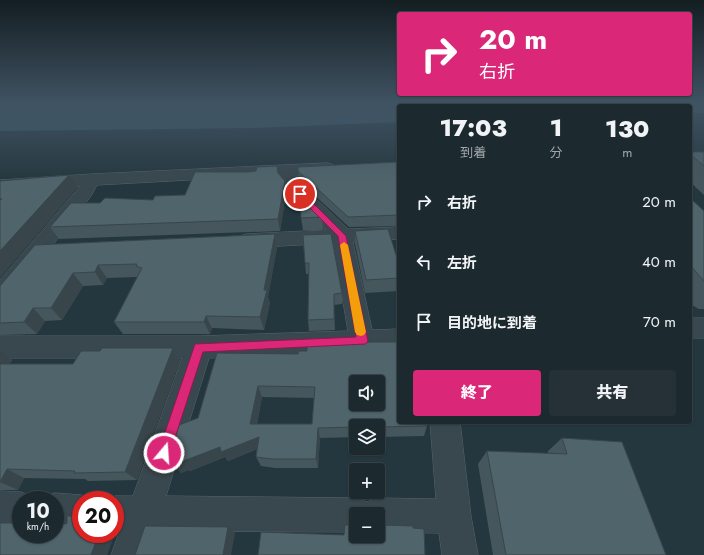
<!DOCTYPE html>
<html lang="ja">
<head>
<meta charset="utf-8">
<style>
  body { margin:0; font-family:Jost,"Noto Sans JP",sans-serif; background:#253136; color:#f1f3f6; height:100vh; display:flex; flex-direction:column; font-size:15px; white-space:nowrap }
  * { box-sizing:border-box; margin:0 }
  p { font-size:13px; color:#a0a6aa }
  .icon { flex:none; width:22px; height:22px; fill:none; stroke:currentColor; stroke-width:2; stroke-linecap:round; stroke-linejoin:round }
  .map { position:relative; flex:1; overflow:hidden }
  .details { position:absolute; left:397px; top:104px; width:295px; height:320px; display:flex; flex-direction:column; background:#1c292e; border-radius:4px; box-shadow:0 1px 3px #0004,0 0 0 1px #3a454a }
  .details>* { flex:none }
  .hud { position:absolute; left:397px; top:12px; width:295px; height:84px; border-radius:4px; box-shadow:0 1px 3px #0004,0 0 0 1px #3a454a; background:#db2777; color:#fff; overflow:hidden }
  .tools { position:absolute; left:349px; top:375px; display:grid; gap:8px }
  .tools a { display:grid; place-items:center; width:36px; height:36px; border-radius:4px; background:#1c292e; box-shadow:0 1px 3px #0004,0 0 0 1px #3a454a; font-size:20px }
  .speed { position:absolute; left:12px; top:491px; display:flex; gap:8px; font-size:20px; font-weight:700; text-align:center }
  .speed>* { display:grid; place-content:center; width:52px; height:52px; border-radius:50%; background:#1c292e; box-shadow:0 1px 3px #0004,0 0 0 1px #3a454a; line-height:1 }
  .speed small { font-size:10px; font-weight:400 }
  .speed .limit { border:6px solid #d22; background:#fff; color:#111 }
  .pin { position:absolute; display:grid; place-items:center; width:34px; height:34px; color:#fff; margin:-17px; border:2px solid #fff; border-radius:50%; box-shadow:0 1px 4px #0007 }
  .me { position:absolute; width:44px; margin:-22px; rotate:18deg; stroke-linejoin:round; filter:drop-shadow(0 0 3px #0008) }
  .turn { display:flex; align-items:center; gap:14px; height:84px; padding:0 16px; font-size:18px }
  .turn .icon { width:52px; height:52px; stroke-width:2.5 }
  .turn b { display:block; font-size:28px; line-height:34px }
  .eta { display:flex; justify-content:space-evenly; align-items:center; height:68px; text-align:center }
  .eta b { font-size:24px; font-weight:800; line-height:28px }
  .button { display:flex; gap:8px; margin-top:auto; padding:8px 16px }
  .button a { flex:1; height:46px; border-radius:4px; background:#db2777; color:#fff; font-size:16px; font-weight:800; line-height:46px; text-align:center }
  .button a+a { background:#253136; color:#f1f3f6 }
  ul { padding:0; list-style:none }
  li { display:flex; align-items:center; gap:12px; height:60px; padding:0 16px }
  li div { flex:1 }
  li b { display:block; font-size:15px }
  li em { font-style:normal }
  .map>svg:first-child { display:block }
</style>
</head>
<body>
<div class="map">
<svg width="704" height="555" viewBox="0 0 704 555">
  <rect width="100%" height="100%" fill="#25373e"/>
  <path fill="#395765" d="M 0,104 L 704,104 L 704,113 L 690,113 L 690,106 L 399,106 L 399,122 L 251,128 L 0,131 Z"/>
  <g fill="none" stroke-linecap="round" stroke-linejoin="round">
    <g stroke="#57656c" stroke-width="1">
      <g id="minor">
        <path d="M 328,163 L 334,165 L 336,168 L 334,171 L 297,175 L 298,182 L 348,229 L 399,227 L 399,239 L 353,242 L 372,330 L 399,329 L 399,351 L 209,358 L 166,496 L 356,498 L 367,502 L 378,498 L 436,499 L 430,422 L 460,422 L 471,516 L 478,555 L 442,555 L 439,533 L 378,532 L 378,514 L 356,514 L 356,532 L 155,531 L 147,555 L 111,555 L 120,530 L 115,530 L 115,500 L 105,500 L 115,496 L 133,496 L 182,358 L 0,358 L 0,336 L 199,336 L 348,331 L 333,243 L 246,248 L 239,246 L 236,241 L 239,236 L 246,234 L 326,230 L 284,188 L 281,184 L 280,175 L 97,185 L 91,196 L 8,302 L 0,305 L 0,280 L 80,186 L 0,190 L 0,180 L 92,174 Z"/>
        <rect x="690" y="318" width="14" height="20"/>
        <path d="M 0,491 L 21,492 L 33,497 L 34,500 L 21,500 L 21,526 L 0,525 Z"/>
        <path d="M 55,493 L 81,495 L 93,500 L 81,500 L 81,529 L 55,527 L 55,500 L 42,500 L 43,498 Z"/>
      </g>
    </g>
    <use href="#minor" fill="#39474e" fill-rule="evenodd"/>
  </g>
  <g fill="#45565c" fill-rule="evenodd">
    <path d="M 690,152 L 704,152 L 704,195 L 690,182 Z"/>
    <path d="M 399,162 L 399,226 L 349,227 L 299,181 L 298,167 Z"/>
    <path d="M 278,174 L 286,193 L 280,231 L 59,239 L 50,227 L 100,203 L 153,200 L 185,195 Z"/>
    <path d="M 690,198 L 704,211 L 704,309 L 699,309 L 692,305 L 690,304 Z"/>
    <path d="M 322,217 L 323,230 L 303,230 L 301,218 Z"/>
    <path d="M 355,231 L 396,255 L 399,255 L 399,291 L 365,293 L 355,243 Z"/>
    <path d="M 275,234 L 277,247 L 268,297 L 270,303 L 264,330 L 212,328 L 210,334 L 123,334 L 114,322 L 137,277 L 107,278 L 103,285 L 83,286 L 62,320 L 45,321 L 37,334 L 0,335 L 0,286 L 35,245 Z"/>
    <path d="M 303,235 L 342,293 L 342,304 L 334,305 L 335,330 L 309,331 L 308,320 L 309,274 L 306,274 Z"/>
    <path d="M 173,348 L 180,360 L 137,480 L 88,481 L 85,479 L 24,478 L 18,490 L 0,490 L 0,349 L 12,360 L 9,364 L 73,364 L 100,351 Z"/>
    <path d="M 307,351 L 427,426 L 424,436 L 378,437 L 378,426 L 356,426 L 356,437 L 320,438 L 318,468 L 275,468 L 261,466 L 256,457 L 257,449 L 228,461 L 225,457 L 190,471 L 188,470 L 181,473 L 198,418 L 298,354 ZM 262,397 L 314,398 L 312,424 L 257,424 Z"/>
    <path d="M 562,438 L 666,555 L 493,555 L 478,464 L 487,451 L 548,454 L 548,451 Z"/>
  </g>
  <g fill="#38464b">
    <path d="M 69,175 L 77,188 L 0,278 L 0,251 Z"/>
    <path d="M 285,181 L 286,193 L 280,231 L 278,219 Z"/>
    <path d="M 275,234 L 277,247 L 268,297 L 270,303 L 264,330 L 260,317 L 264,290 Z"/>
    <path d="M 98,265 L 107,278 L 103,285 L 95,272 Z"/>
    <path d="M 73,273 L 83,286 L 62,320 L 51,308 Z"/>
    <path d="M 33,308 L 45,321 L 37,334 L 24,322 Z"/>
    <path d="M 206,316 L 212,328 L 210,334 L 204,322 Z"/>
    <path d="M 173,348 L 180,360 L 137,480 L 125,472 Z"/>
    <path d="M 0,349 L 12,360 L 1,375 L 0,374 Z"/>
    <path d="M 258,386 L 262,397 L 255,434 L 250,424 Z"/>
    <path d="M 318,428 L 320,438 L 318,468 L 316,459 Z"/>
    <path d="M 259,437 L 264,446 L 228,461 L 225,457 L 190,471 L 188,470 L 181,473 L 172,464 L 220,447 Z"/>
    <path d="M 7,469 L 24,478 L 18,490 L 0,482 Z"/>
    <path d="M 228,527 L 235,533 L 231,555 L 223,555 Z"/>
    <path d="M 99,534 L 115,534 L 107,555 L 91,555 Z"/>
  </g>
  <g fill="#50646b" stroke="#38464b" fill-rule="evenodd">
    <path d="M 690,152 L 704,152 L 704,166 L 690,154 Z"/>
    <path d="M 399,162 L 399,215 L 348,217 L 298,171 L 298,167 Z"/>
    <path d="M 277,166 L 278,173 L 285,181 L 278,219 L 50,227 L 71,203 L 100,203 L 105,198 L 153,200 L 155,196 L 185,195 L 195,172 L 249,172 L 256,171 L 257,167 Z"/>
    <path d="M 69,175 L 0,251 L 0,200 L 2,199 L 0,199 L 0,181 Z"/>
    <path d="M 300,195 L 322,217 L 301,218 Z"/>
    <path d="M 690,198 L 704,211 L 704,281 L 690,265 Z"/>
    <path d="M 388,229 L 396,255 L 399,255 L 399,278 L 366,280 L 355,231 Z"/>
    <path d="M 275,234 L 264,290 L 267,290 L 260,317 L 206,316 L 204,322 L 114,322 L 142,268 L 136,266 L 137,264 L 98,265 L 95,272 L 73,273 L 51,308 L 33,308 L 24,322 L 0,323 L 0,286 L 35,245 Z"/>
    <path d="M 331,234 L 342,293 L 334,294 L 334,319 L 308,320 L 309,263 L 305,263 L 303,235 Z"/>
    <path d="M 372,342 L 399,342 L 399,422 L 426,422 L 427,426 L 378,427 L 378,426 L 356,426 L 356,427 L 318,428 L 316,459 L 271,459 L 256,457 L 259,437 L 221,452 L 220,447 L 181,462 L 182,460 L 172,464 L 171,449 L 179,425 L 198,418 L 217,353 L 298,354 L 299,351 L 307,351 L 307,344 ZM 356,382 L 378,382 L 378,404 L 356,404 ZM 258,386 L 315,387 L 312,424 L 250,424 Z"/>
    <path d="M 102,348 L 173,348 L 125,472 L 74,473 L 75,471 L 7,469 L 0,482 L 0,364 L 73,364 L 81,351 L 100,351 Z"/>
    <path d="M 562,438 L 622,442 L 666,555 L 506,555 L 487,451 L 567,454 Z"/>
    <path d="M 67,516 L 81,516 L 81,534 L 99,534 L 91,555 L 0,555 L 0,523 L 21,523 L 21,534 L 55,534 L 55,523 L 66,524 L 67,523 Z"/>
    <path d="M 378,519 L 380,525 L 413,526 L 413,528 L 424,529 L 425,555 L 258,555 L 261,532 L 344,535 L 345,525 L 356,525 L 356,536 L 378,536 Z"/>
    <path d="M 145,526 L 228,527 L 223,555 L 135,555 Z"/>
  </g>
  <linearGradient id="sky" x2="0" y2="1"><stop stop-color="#141e22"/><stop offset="0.57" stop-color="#405363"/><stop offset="1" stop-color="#405363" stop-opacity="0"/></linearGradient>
  <rect width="704" height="182" fill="url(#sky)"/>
  <path fill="#db2777" stroke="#8e194d" d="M 300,192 L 303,193 L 346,236 L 368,341 L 366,344 L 203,352 L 170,453 L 169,458 L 164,460 L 159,458 L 158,453 L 195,344 L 356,337 L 338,236 L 298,196 L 298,193 Z"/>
  <path fill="#f59e0b" d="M 344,242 L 348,245 L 366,332 L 364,335 L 361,336 L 357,335 L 355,332 L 340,245 Z"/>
</svg>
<div class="tools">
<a><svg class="icon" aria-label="sound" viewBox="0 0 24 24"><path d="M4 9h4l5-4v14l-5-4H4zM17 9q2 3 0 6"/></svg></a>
<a><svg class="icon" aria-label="layers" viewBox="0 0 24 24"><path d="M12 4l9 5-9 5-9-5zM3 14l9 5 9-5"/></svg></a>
<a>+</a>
<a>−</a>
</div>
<div class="speed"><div>10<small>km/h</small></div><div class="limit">20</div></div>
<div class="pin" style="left:300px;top:194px;background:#d93025"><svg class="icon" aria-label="arrive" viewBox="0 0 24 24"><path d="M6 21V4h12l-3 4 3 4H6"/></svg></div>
<svg class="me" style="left:164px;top:453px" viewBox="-20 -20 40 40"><circle r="17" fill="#db2777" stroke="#fff" stroke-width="3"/><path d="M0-11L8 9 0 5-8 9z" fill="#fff"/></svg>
<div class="hud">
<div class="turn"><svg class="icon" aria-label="right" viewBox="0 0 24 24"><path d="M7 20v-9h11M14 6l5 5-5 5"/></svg><div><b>20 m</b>右折</div></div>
</div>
<section class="details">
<div class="eta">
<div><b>17:03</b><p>到着</p></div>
<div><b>1</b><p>分</p></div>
<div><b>130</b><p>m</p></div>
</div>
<ul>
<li><svg class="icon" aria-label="right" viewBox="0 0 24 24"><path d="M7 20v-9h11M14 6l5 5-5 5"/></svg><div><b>右折</b></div><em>20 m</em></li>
<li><svg class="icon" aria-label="left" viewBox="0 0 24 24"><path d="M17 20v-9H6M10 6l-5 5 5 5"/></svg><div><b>左折</b></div><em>40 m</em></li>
<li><svg class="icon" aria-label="arrive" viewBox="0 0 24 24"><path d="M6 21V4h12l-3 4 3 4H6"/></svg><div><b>目的地に到着</b></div><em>70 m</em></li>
</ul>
<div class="button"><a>終了</a><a>共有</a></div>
</section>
</div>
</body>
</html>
